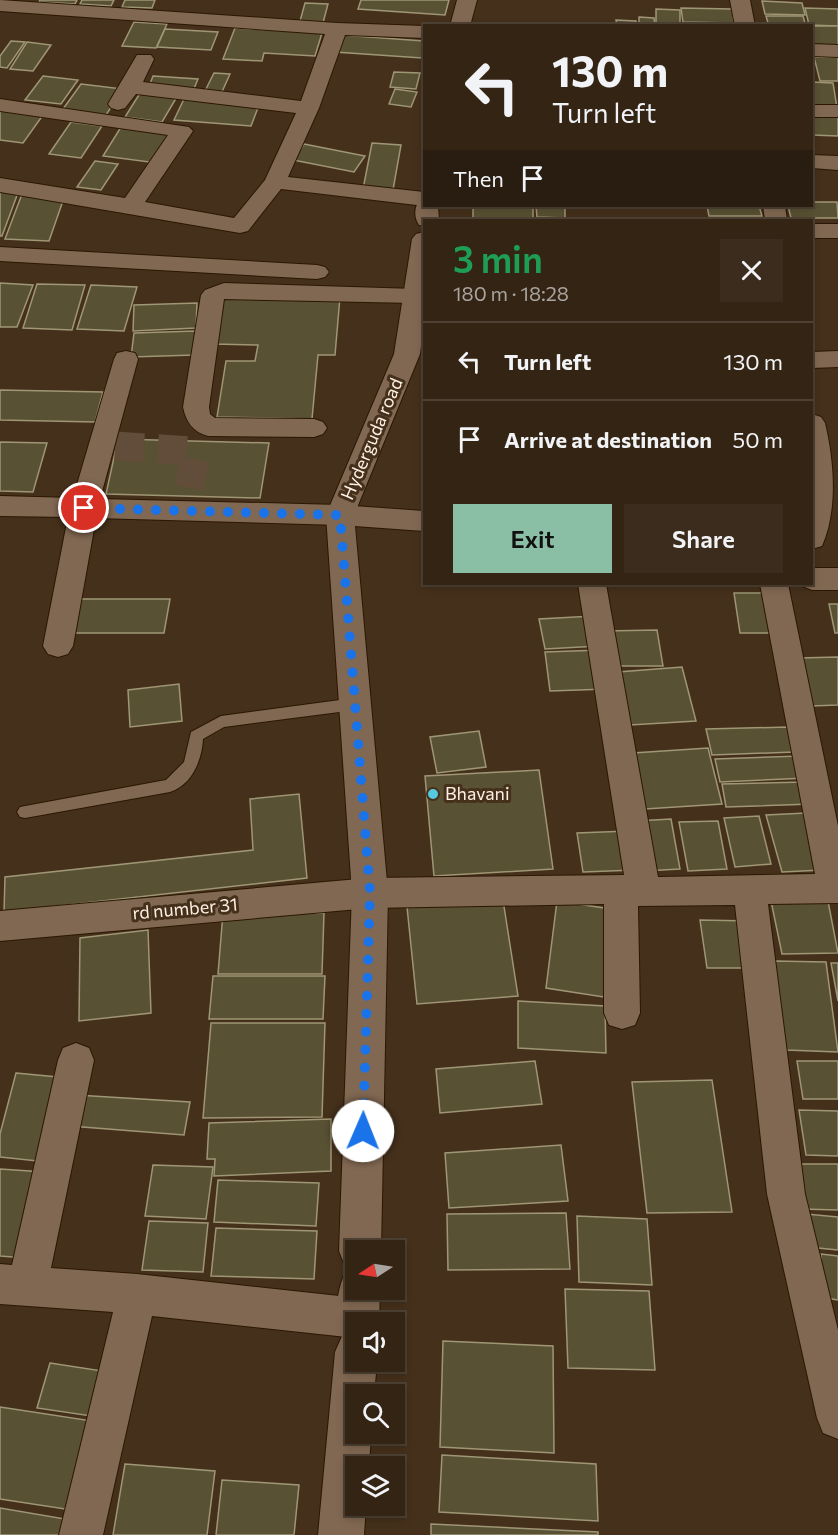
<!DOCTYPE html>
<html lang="en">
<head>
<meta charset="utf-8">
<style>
  body { margin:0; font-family:Commissioner,sans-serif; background:#3c2c1d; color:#f1f3f6; height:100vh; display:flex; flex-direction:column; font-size:22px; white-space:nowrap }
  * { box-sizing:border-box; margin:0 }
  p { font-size:20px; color:#a9a4a0 }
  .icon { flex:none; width:33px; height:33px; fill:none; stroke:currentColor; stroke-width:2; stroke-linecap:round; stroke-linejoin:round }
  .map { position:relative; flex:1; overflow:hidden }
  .details { position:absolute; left:423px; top:219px; width:390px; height:366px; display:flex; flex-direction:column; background:#342414; border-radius:0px; box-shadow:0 3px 9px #0003,0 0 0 2px #4e4134 }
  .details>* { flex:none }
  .top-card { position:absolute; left:423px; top:24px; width:390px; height:183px; border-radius:0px; box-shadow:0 3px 9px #0003,0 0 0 2px #4e4134; background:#342414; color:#f1f3f6; overflow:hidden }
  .needle { width:39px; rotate:258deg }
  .fabs { position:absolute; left:345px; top:1240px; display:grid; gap:12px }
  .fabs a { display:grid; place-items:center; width:60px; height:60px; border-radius:0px; background:#342414; box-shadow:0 3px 9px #0003,0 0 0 2px #4e4134; font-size:30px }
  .pin { position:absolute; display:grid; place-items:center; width:51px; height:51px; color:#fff; margin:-26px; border:3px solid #fff; border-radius:50%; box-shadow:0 2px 6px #0007 }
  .me { position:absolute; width:66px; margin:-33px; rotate:1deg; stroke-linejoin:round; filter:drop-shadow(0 0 4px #0008) }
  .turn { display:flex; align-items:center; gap:21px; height:126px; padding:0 30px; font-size:27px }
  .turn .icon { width:78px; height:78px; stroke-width:2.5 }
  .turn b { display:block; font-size:42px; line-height:51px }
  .then { display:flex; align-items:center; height:57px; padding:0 30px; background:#0003; gap:12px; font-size:22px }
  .round { display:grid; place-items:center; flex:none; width:63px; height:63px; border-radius:0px; background:#3c2c1d }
  .summary { display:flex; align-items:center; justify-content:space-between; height:102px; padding:0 30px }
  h1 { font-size:36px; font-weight:600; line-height:45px; color:#1e9e55 }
  .button { display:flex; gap:12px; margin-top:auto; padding:12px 30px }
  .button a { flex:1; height:69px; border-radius:0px; background:#8abfa5; color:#111; font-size:24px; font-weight:600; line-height:69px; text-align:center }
  .button a+a { background:#3c2c1d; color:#f1f3f6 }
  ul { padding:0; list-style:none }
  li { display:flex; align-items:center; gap:18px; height:78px; padding:0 30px; border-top:2px solid #4e4134 }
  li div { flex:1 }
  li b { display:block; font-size:22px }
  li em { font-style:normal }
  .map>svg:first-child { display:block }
</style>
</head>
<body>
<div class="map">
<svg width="838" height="1535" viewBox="0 0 838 1535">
  <rect width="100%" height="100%" fill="#45301b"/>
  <g fill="#595133" stroke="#9f9676" stroke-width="1.5">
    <path d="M 40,0 L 77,0 L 75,4 L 39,2 Z"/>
    <path d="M 82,0 L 114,0 L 111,6 L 80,4 Z"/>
    <path d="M 125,0 L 155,0 L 152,8 L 122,7 Z"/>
    <path d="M 361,0 L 449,0 L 445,15 L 358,9 Z"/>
    <path d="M 762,1 L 802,3 L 805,15 L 765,14 Z"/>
    <path d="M 305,3 L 328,4 L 323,23 L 300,21 Z"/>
    <path d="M 681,8 L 732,9 L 734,23 L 683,22 Z"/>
    <path d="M 805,8 L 838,9 L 838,26 L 809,25 Z"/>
    <path d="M 656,9 L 680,10 L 680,26 L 656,26 Z"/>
    <path d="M 766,16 L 803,16 L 805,23 L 768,23 Z"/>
    <path d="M 639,17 L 654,18 L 655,26 L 639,26 Z"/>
    <path d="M 616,20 L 636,21 L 636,26 L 617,26 Z"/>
    <path d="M 134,22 L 167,24 L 156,48 L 122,46 Z"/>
    <path d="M 812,26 L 838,26 L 838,48 L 814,48 Z"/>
    <path d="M 235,28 L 322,33 L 315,56 L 264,53 L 262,61 L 223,59 Z"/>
    <path d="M 165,29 L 218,32 L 211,50 L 157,47 Z"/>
    <path d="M 341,35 L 424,41 L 424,50 L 422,58 L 335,52 Z"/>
    <path d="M 11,41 L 25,42 L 7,68 L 0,67 L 0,56 Z"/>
    <path d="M 27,42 L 51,45 L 33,71 L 10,69 Z"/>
    <path d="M 814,57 L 838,57 L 838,81 L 820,81 Z"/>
    <path d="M 394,72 L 420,73 L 416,89 L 390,87 Z"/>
    <path d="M 214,73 L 230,74 L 221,94 L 204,93 Z"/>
    <path d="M 43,76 L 78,80 L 61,104 L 25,100 Z"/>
    <path d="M 153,76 L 198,79 L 193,91 L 148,89 Z"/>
    <path d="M 812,82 L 833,83 L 837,108 L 812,107 Z"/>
    <path d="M 81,84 L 123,89 L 106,115 L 63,109 Z"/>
    <path d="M 395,89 L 417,92 L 411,107 L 389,104 Z"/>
    <path d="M 142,90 L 178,95 L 162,122 L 125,117 Z"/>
    <path d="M 184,99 L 259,105 L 251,126 L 174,120 Z"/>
    <path d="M 2,109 L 43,115 L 23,143 L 0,140 L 0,112 Z"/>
    <path d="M 812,116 L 838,117 L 838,136 L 812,135 Z"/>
    <path d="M 71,122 L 102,126 L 81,158 L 49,154 Z"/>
    <path d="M 121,127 L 175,134 L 157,163 L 103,156 Z"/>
    <path d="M 372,143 L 401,145 L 393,190 L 363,189 Z"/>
    <path d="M 304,144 L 365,156 L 354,172 L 293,160 Z"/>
    <path d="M 95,161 L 118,164 L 101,190 L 77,187 Z"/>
    <path d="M 0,190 L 19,190 L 2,236 L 0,236 Z"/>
    <path d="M 22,194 L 65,195 L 49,241 L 5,239 Z"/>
    <path d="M 812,202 L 837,202 L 838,218 L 791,218 L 788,206 L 812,206 Z"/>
    <path d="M 473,206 L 533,206 L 533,220 L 473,219 Z"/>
    <path d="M 536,206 L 565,206 L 565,218 L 537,217 Z"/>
    <path d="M 707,206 L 759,206 L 762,216 L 709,216 Z"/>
    <path d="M 0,283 L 33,285 L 17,327 L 0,327 Z"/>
    <path d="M 37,284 L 85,285 L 72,330 L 23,328 Z"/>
    <path d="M 91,285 L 137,287 L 124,331 L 77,329 Z"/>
    <path d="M 223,295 L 340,297 L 335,355 L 318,355 L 312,419 L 217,417 L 226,361 L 255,361 L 258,345 L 214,344 Z"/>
    <path d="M 197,303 L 196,328 L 133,331 L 134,305 Z"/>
    <path d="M 196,331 L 194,355 L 131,357 L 134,333 Z"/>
    <path d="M 0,390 L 103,392 L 95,422 L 0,420 Z"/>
    <path d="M 118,439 L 269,443 L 260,498 L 106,494 Z"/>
    <path d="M 0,442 L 47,443 L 33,492 L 0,491 Z"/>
    <path d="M 734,593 L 765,593 L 772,633 L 740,633 Z"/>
    <path d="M 74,599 L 170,599 L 164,633 L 67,633 Z"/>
    <path d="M 829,604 L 838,604 L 838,633 L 835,633 Z"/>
    <path d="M 593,616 L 599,646 L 545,649 L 539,619 Z"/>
    <path d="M 657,630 L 663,666 L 610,666 L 605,631 Z"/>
    <path d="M 601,650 L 607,689 L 550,691 L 545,652 Z"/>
    <path d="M 838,657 L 838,705 L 811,706 L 799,658 Z"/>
    <path d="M 682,667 L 696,721 L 630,725 L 618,672 Z"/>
    <path d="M 179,684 L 182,721 L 130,727 L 128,690 Z"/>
    <path d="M 788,727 L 794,752 L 712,755 L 706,729 Z"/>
    <path d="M 479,731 L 486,767 L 437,773 L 430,737 Z"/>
    <path d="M 708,748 L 722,804 L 645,809 L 633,753 Z"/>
    <path d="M 801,756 L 807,778 L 720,782 L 715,759 Z"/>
    <path d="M 539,770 L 553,869 L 434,876 L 425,776 Z"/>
    <path d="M 805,782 L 811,804 L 726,807 L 722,784 Z"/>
    <path d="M 299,794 L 307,878 L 4,912 L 5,877 L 253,850 L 250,799 Z"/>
    <path d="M 806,813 L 823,870 L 782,872 L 766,815 Z"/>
    <path d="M 759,816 L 771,864 L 735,867 L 724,818 Z"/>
    <path d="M 671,819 L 680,869 L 644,871 L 636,821 Z"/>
    <path d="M 718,821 L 727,869 L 688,871 L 679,822 Z"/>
    <path d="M 628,831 L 635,870 L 583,872 L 577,833 Z"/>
    <path d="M 503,900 L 518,996 L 417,1004 L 407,907 Z"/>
    <path d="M 557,901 L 618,910 L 610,998 L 546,988 Z"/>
    <path d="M 771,901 L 828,901 L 838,953 L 782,954 Z"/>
    <path d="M 223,913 L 324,913 L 322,974 L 218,974 Z"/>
    <path d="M 700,920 L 750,921 L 757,968 L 707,968 Z"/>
    <path d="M 148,930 L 151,1013 L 79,1021 L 80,938 Z"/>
    <path d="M 775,961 L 826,962 L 838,1052 L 786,1050 Z"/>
    <path d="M 831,963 L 838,963 L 838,1001 Z"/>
    <path d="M 213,976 L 325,976 L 323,1019 L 209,1019 Z"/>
    <path d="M 518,1001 L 605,1006 L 606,1053 L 518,1048 Z"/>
    <path d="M 211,1023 L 325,1023 L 322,1117 L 203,1118 Z"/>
    <path d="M 535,1061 L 542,1104 L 440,1113 L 436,1069 Z"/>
    <path d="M 797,1061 L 838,1061 L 838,1099 L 803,1099 Z"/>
    <path d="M 16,1073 L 68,1078 L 47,1162 L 0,1157 L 0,1134 Z"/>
    <path d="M 712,1080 L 732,1212 L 647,1213 L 632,1082 Z"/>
    <path d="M 76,1095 L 190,1102 L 184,1135 L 70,1126 Z"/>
    <path d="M 799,1110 L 838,1111 L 838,1156 L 806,1155 Z"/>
    <path d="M 331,1119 L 331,1171 L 214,1176 L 215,1159 L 207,1159 L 209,1123 Z"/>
    <path d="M 561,1145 L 568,1201 L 449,1208 L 445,1153 Z"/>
    <path d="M 795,1164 L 838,1164 L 838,1210 L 801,1209 Z"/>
    <path d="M 153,1165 L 213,1167 L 206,1219 L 145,1216 Z"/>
    <path d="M 0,1169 L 44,1172 L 25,1258 L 0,1256 Z"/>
    <path d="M 218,1180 L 319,1183 L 316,1226 L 214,1222 Z"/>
    <path d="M 566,1213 L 570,1269 L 448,1270 L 447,1214 Z"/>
    <path d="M 806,1214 L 838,1217 L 838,1250 L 808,1247 Z"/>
    <path d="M 577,1216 L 647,1219 L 652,1285 L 579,1282 Z"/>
    <path d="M 149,1221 L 208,1223 L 203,1272 L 142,1270 Z"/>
    <path d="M 216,1228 L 317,1231 L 314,1279 L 211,1276 Z"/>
    <path d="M 821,1254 L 838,1256 L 838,1300 L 821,1297 Z"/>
    <path d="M 565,1289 L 649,1291 L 655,1370 L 568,1368 Z"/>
    <path d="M 443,1341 L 553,1346 L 554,1453 L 440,1447 Z"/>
    <path d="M 50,1363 L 109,1372 L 98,1417 L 37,1408 Z"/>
    <path d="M 0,1407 L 99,1422 L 78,1511 L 0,1499 Z"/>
    <path d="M 442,1455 L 596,1464 L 598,1521 L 439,1512 Z"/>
    <path d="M 125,1464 L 215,1471 L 207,1535 L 113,1535 Z"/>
    <path d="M 222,1480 L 299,1485 L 294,1535 L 216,1535 Z"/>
    <path d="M 0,1508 L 71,1520 L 68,1535 L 0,1535 Z"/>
    <path d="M 431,1524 L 598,1532 L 598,1535 L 431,1535 Z"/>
  </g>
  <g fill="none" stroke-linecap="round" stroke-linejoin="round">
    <path stroke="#614d39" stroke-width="29" stroke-dasharray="29 14" stroke-linecap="butt" d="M 115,446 L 192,451 L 195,459 L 187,497"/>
    <g stroke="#2b1703" stroke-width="2">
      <path id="service" d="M 355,698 L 360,700 L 362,704 L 360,708 L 355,710 L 224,727 L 203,739 C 202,760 192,785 170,792 L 25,818 L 20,817 L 17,812 L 20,807 L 25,806 L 166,780 L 184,762 L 191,732 L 221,716 Z"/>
    </g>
    <g stroke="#2b1703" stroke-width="2">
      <g id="minor">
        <path d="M 0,0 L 337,23 L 424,26 L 424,38 L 345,35 L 319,108 L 288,177 L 424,192 L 425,206 L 281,189 L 248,231 L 240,233 L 0,192 L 0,178 L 125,198 L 168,135 L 0,111 L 0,99 L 189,127 L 193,131 L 145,202 L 234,218 L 265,180 L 296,113 L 136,94 L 125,108 L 118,110 L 111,108 L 108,104 L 137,55 L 151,55 L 154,59 L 143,82 L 301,101 L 325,34 L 0,11 Z"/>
        <path d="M 730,0 L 750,0 L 755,26 L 735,26 Z"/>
        <path d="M 812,44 L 838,45 L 838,57 L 812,56 Z"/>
        <rect x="812" y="105" width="26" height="12"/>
        <path d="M 812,155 L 838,156 L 838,170 L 812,168 Z"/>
        <path d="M 763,206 L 785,206 L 787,220 L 765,220 Z"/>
        <rect x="812" y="224" width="26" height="14"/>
        <path d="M 0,247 L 317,265 L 325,267 L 329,272 L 325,277 L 317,279 L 0,261 Z"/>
        <path d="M 224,283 L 416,289 L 424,291 L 424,301 L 416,303 L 224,299 L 209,407 L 210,414 L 215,418 L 314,419 L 323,422 L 327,428 L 323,434 L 314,437 L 208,436 C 193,432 186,422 183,407 L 201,295 L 205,290 Z"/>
        <path d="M 126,351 L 135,353 L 138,359 L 100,499 L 340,505 L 424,511 L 424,531 L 340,525 L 96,518 L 73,646 L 68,654 L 58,657 L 48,654 L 43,646 L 68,517 L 0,516 L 0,496 L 73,498 L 114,359 L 117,353 Z"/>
        <path d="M 838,351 L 838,367 L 812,368 L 812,352 Z"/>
        <path d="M 812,414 L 821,417 L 825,423 C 834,461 838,510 822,546 L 812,549 Z"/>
        <path d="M 812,568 L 838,568 L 838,590 L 812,590 L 802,586 L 800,584 L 812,584 Z"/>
        <path d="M 578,584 L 606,584 L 658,877 L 815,874 L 760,584 L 788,584 L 838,826 L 838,903 L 768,904 L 805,1194 L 838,1330 L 838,1439 L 823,1433 L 817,1418 L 767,1194 L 735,905 L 638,906 L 640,1013 L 635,1025 L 622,1029 L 609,1025 L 604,1013 L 604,904 L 370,908 L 0,941 L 0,911 L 370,878 L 624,875 Z"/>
        <path d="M 76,1043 L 89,1048 L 94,1060 L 51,1268 L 137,1274 L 358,1298 L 372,1304 L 378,1318 L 376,1323 L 356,1323 L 356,1338 L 152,1316 L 103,1535 L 59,1535 L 113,1312 L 0,1304 L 0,1264 L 12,1265 L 58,1060 L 63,1048 Z"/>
      </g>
    </g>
    <g stroke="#2b1703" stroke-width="2">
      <g id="tertiary">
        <path d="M 457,0 L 477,0 L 470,26 L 450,26 Z"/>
        <path d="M 424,200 L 424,206 L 438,206 L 439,220 L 424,220 L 424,226 L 419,225 C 414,218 414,208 419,201 Z"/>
        <path d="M 424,232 L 424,322 L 420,354 L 354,515 L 388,893 L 381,1251 L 356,1251 L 356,1270 L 345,1266 L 339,1251 L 352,893 L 326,515 L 394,354 L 412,239 L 416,234 Z"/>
        <path d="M 356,1271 L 356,1290 L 380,1290 L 379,1323 L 356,1323 L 356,1362 L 377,1362 L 374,1395 L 356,1395 L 356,1434 L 371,1434 L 369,1467 L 356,1467 L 356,1506 L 366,1506 L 364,1535 L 318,1535 L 335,1352 L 342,1336 C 334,1316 336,1295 344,1275 Z"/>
      </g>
    </g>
    <use href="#service" fill="#816852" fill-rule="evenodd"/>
    <use href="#minor" fill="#816852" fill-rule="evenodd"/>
    <use href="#tertiary" fill="#816852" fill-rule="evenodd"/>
  </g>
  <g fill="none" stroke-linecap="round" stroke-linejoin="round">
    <path stroke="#1a73e8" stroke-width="10" stroke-dasharray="0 18" d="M 84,508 L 340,515 L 370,892 L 363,1131"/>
  </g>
  <circle fill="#55cade" stroke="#45301b" stroke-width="2" cx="433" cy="794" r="6"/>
  <g text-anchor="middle" stroke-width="6" stroke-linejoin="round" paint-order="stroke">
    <g font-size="18" fill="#fdefe2" stroke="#45301b">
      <text transform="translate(372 439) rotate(-67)" y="6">Hyderguda road</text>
      <text transform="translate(185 909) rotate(-5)" y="6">rd number 31</text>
    </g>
    <g font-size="18" fill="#fdefe2" stroke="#45301b" text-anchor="start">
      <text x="445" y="800">Bhavani</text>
    </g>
  </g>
</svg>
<div class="fabs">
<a><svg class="needle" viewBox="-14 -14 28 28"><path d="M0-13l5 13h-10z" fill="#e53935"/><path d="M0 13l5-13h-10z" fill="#a9a4a0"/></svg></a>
<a><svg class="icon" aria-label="sound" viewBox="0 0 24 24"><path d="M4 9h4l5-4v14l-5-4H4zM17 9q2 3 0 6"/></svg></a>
<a><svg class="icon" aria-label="search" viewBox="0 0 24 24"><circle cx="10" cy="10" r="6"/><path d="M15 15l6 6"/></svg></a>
<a><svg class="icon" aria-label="layers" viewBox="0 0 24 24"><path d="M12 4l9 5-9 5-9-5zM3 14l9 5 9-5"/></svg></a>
</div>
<div class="pin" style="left:84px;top:508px;background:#d93025"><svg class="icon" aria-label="arrive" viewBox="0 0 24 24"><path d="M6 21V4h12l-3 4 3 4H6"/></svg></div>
<svg class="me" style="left:363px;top:1131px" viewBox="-20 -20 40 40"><circle r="19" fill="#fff"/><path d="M0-13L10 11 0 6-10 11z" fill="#1a73e8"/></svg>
<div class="top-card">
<div class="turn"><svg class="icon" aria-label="left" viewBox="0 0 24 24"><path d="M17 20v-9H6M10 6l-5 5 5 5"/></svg><div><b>130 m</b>Turn left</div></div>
<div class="then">Then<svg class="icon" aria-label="arrive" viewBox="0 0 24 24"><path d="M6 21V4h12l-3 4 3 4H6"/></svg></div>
</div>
<section class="details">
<div class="summary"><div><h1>3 min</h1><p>180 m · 18:28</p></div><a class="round"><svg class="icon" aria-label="close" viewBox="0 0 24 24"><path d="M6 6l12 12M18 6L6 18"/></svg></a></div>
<ul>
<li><svg class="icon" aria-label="left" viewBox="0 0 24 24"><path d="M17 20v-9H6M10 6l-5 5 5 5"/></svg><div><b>Turn left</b></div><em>130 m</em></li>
<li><svg class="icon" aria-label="arrive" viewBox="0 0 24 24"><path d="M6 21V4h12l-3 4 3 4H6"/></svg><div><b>Arrive at destination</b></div><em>50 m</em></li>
</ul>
<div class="button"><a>Exit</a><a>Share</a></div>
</section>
</div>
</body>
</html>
